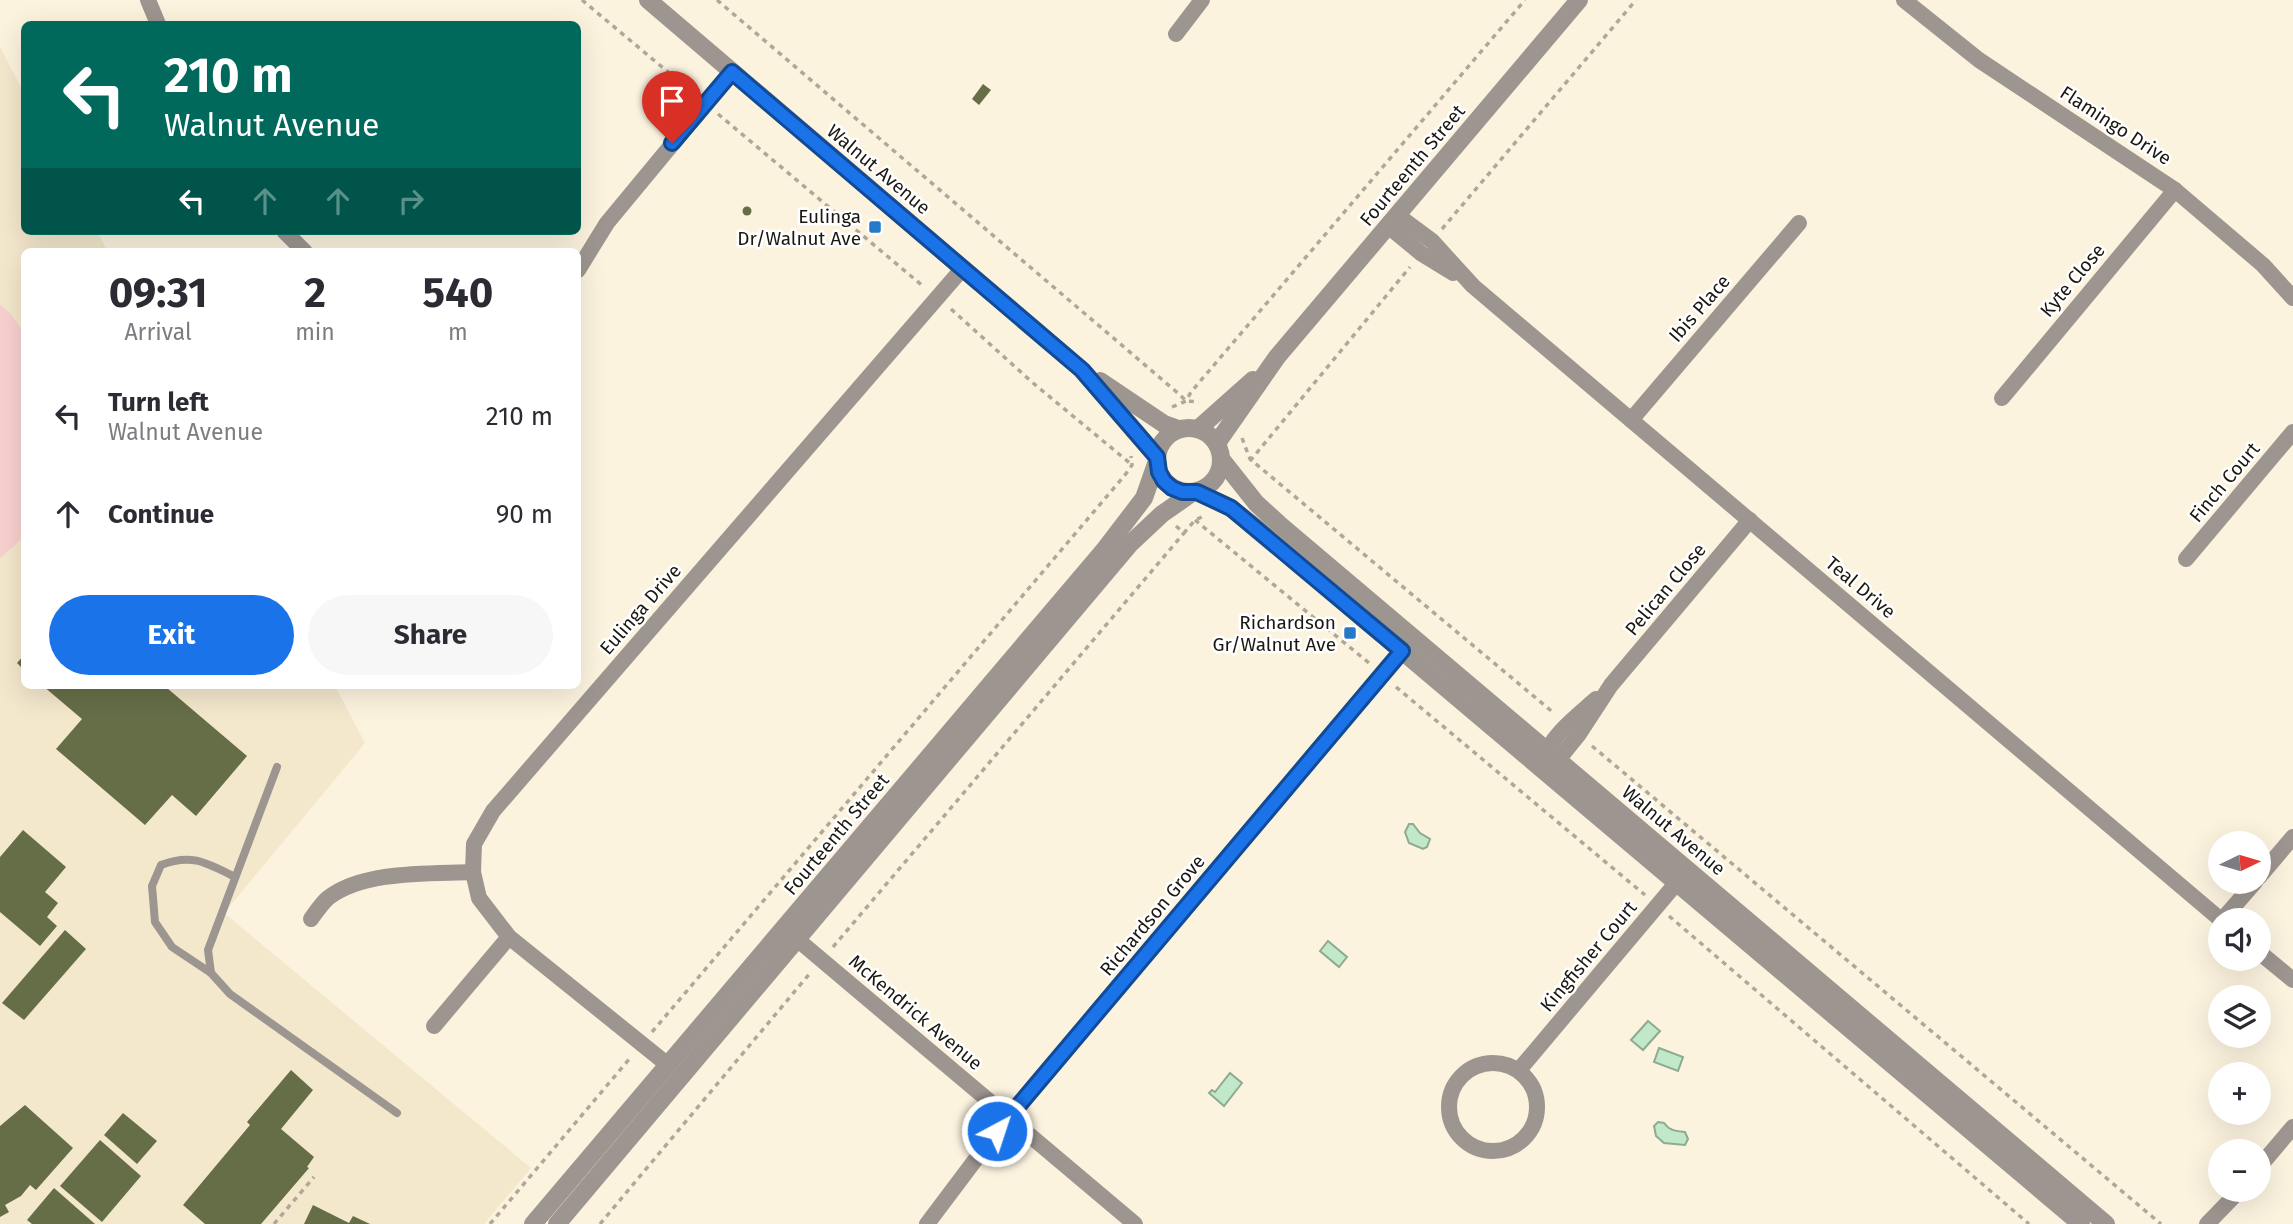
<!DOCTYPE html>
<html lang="en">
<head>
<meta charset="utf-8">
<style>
  body { margin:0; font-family:"Fira Sans",sans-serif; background:#f7f7f7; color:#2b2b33; height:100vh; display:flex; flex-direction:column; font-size:26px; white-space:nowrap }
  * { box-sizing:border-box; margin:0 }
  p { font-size:23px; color:#7c7c81 }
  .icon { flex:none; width:38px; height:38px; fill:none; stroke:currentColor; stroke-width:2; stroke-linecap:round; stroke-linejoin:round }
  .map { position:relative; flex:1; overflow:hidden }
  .sheet { position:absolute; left:21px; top:248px; width:560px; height:441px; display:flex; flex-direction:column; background:#fff; border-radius:10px; box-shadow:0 7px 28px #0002 }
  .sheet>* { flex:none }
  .top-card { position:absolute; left:21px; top:21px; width:560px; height:214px; border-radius:10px; box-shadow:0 7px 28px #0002; background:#00695c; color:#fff; overflow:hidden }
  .needle { width:46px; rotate:85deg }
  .tools { position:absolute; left:2208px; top:831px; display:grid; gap:14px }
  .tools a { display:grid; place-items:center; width:63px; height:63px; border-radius:50%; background:#fff; box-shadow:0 7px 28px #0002; font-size:35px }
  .pin { position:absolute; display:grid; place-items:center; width:60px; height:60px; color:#fff; margin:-72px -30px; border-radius:50% 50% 50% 0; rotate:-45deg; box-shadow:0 0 7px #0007 }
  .pin .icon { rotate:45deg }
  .me { position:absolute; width:77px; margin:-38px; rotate:40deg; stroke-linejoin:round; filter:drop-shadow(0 0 5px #0008) }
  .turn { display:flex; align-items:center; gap:24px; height:147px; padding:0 28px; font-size:32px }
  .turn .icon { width:91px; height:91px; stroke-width:2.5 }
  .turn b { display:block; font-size:49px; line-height:60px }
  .lanes { display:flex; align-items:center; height:66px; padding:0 28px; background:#0003; justify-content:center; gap:35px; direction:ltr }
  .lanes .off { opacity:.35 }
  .eta { display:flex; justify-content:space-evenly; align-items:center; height:119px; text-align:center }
  .eta b { font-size:42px; font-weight:700; line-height:49px }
  .cta { display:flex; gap:14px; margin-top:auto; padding:14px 28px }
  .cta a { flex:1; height:80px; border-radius:42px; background:#1a73e8; color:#fff; font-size:28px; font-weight:700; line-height:80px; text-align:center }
  .cta a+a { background:#f7f7f7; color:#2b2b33 }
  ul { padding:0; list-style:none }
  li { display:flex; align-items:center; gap:21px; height:98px; padding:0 28px }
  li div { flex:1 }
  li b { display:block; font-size:26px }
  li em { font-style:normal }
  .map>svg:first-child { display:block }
</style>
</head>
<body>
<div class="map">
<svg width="2293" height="1224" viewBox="0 0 2293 1224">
  <rect width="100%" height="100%" fill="#fcf3df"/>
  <path fill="#f3e7cc" d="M 0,47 L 24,93 L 24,231 L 97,231 L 108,252 L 24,252 L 24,686 L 335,686 L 365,743 L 224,913 L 531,1168 L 484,1224 L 0,1224 Z"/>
  <path fill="#f8d0cf" d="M 0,305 L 11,314 L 24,333 L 24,537 L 0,558 Z"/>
  <g fill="#c0e8c9" stroke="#8eaa92" stroke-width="2">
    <path d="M 1409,824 L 1413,824 L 1420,833 L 1430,839 L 1427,847 L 1423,849 L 1409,843 L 1405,832 Z"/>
    <path d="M 1328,941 L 1347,957 L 1339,967 L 1320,951 Z"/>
    <path d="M 1648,1021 L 1660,1031 L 1643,1050 L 1631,1040 Z"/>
    <path d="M 1659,1048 L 1683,1057 L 1678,1071 L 1654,1062 Z"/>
    <path d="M 1230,1073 L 1242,1083 L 1224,1106 L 1209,1093 L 1212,1090 L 1215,1092 Z"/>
    <path d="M 1658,1122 L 1664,1123 C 1670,1131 1676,1131 1685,1132 L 1688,1139 L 1685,1145 L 1664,1143 L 1656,1136 L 1654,1126 Z"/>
  </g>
  <g fill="#656e47">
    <path d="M 983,84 L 991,90 L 979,105 L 972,99 Z"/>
    <circle cx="747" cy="211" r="4.5"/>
    <path d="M 24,655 L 24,670 L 17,663 Z"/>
    <path d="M 43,686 L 168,686 L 167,688 L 247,756 L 196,816 L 172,795 L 145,825 L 56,749 L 82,719 Z"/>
    <path d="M 23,830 L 66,867 L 45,892 L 58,903 L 47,917 L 57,926 L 40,946 L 0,912 L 0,857 Z"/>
    <path d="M 65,930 L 86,949 L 24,1020 L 2,1003 Z"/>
    <path d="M 291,1070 L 313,1090 L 281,1129 L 314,1157 L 307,1167 L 309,1168 L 261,1224 L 205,1224 L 183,1205 L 250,1125 L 247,1122 Z"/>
    <path d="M 25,1105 L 73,1148 L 36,1190 L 30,1185 L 21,1196 L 5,1205 L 9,1212 L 0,1217 L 0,1126 Z"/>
    <path d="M 123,1113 L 157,1141 L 137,1164 L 104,1135 Z"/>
    <path d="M 100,1140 L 141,1176 L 102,1222 L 60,1186 Z"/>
    <path d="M 54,1188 L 95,1224 L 32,1224 L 27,1220 Z"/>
    <path d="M 313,1205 L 349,1223 L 353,1216 L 370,1224 L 304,1224 Z"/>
  </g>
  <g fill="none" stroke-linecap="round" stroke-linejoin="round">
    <g stroke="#afa899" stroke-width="3.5" stroke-dasharray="5 5" stroke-linecap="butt">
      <path d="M 582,0 L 693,93"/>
      <path d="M 717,0 L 1179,394 L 1186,401 L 1199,402"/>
      <path d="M 718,114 L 924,287"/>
      <path d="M 1442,229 L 1636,0"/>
      <path d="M 951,309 L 1033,383 L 1131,464"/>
      <path d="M 1172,407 L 1186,401 L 1191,392 L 1525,0"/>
      <path d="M 1242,438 L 1250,459 L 1555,714"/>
      <path d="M 1250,461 L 1410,267"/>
      <path d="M 1195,520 L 1369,663"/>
      <path d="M 1176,526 L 1184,533 L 1195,520 L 1204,516"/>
      <path d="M 1396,687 L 1645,895"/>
      <path d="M 1592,746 L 2161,1224"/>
      <path d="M 1669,916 L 2029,1224"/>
      <path d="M 833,947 L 1184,533"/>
      <path d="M 652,1032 L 1125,475 L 1132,465 L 1131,456"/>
      <path d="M 274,1224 L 314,1177"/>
      <path d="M 490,1224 L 631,1057"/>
      <path d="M 600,1224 L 811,972"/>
    </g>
    <g stroke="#9d9590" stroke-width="8">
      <path d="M 277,767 L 208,950 L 211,973 L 230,994 L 397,1113"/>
      <path d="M 211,973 L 172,947 L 155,922 L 152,886 L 161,865 C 192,853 207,863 235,877"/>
    </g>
    <g stroke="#9d9590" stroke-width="16">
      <path d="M 148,0 L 158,24"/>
      <path d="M 1904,0 L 1979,60 L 2175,190 L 2263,265 L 2293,298"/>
      <path d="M 1176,34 L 1202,0"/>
      <path d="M 1397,215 L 1432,241 L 1473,286 L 2221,920"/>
      <path d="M 1388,226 L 1422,254 L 1453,273"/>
      <path d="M 284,231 L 305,252"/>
      <path d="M 578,270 L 607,223 L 732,72"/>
      <path d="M 2002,398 L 2175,190"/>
      <path d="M 1631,420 L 1799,223"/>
      <path d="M 2186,559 L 2293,432"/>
      <path d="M 1543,760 C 1551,735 1577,716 1596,699"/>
      <path d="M 1547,765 L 1558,760 L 1579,734 L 1611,685 L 1750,520"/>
      <path d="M 2259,877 L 2293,837"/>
      <path d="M 311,919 C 316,912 322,903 328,898 C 364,870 430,874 473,872"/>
      <path d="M 2222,920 L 2255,882"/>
      <path d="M 798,940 L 1135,1224"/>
      <path d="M 2259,952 L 2293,980"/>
      <path d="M 434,1026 L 509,937"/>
      <circle cx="1493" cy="1107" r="44"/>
      <path d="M 668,1065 L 509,937 L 479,898 L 473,872 L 474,844 L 493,811 L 963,268"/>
      <path d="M 1519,1070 L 1684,874"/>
      <path d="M 2259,1167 L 2293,1127"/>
      <path d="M 927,1224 L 997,1131 L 1411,641"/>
      <path d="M 2207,1224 L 2240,1190"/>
    </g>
    <g stroke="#9d9590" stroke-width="18">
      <path d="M 648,0 L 1082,370 L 1157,457"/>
      <path d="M 1100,381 L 1164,424 L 1178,429"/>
      <circle cx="1189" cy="460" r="32"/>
      <path d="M 1198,429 L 1253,380"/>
      <path d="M 1217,443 L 1277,357 L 1579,0"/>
      <path d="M 1222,460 L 1256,503 L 1279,524 L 2106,1224"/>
      <path d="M 1197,492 L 1231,508 L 1254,526 L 2081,1224"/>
      <path d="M 533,1224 L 1105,549 L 1144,498 L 1157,461"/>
      <path d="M 557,1224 L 1130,544 L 1162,514 L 1192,493"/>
    </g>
  </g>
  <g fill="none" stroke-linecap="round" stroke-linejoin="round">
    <g stroke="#114b97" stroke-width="18">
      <path id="route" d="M 672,143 L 732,72 L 1082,370 L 1157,457 L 1159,472 L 1164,481 L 1172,488 L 1182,492 L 1197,492 L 1231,508 L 1402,651 L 997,1131"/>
    </g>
    <use href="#route" stroke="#1a73e8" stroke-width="12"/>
  </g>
  <g fill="#2579c7" stroke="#fff" stroke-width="2.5">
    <rect x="868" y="220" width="14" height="14" rx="3.5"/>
    <rect x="1343" y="626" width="14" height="14" rx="3.5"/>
  </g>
  <g text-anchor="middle" stroke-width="5" stroke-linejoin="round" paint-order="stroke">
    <g font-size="19" fill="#1b1811" stroke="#fff">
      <text transform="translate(2116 125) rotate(33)" y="7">Flamingo Drive</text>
      <text transform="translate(1412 165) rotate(-50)" y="7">Fourteenth Street</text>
      <text transform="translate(879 169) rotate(40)" y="7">Walnut Avenue</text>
      <text transform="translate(2072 280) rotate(-50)" y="7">Kyte Close</text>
      <text transform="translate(1699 308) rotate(-49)" y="7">Ibis Place</text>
      <text transform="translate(2224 482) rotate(-50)" y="7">Finch Court</text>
      <text transform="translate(1861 587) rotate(40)" y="7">Teal Drive</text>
      <text transform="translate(1665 589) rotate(-50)" y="7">Pelican Close</text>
      <text transform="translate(640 609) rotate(-49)" y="7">Eulinga Drive</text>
      <text transform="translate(1674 830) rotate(40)" y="7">Walnut Avenue</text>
      <text transform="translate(836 834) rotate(-50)" y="7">Fourteenth Street</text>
      <text transform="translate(1152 915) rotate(-50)" y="7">Richardson Grove</text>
      <text transform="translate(1588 956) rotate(-50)" y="7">Kingfisher Court</text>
      <text transform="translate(916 1012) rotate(40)" y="7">McKendrick Avenue</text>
    </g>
    <g font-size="19" fill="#1b1811" stroke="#fff" text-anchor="end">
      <text x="861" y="223">Eulinga<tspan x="861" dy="22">Dr/Walnut Ave</tspan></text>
      <text x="1336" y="629">Richardson<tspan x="1336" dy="22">Gr/Walnut Ave</tspan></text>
    </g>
  </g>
</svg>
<div class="tools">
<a><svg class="needle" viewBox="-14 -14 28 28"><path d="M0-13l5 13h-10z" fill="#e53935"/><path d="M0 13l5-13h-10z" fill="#7c7c81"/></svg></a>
<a><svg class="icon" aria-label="sound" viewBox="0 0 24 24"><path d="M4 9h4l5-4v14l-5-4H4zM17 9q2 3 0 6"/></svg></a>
<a><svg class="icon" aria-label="layers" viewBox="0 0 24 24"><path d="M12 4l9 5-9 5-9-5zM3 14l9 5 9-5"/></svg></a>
<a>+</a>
<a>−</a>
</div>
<div class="pin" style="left:672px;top:143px;background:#d93025"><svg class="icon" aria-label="arrive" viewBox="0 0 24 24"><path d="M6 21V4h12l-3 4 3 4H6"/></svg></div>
<svg class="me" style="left:997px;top:1131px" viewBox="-20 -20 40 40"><circle r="17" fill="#1a73e8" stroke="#fff" stroke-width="3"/><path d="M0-11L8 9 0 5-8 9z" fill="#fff"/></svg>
<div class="top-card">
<div class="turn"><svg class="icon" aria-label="left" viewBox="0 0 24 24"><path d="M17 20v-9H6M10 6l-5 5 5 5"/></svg><div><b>210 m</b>Walnut Avenue</div></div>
<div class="lanes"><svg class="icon" aria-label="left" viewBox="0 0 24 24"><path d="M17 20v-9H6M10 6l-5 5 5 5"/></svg><svg class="icon off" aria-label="ahead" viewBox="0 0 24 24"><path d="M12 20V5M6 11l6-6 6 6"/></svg><svg class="icon off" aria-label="ahead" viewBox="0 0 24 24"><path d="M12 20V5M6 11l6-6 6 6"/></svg><svg class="icon off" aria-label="right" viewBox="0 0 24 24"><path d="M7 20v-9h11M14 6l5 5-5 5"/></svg></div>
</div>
<section class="sheet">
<div class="eta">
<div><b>09:31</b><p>Arrival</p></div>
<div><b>2</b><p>min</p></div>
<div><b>540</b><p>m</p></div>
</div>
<ul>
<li><svg class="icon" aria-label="left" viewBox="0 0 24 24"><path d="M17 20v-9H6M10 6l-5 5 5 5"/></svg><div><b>Turn left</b><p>Walnut Avenue</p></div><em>210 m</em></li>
<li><svg class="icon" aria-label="ahead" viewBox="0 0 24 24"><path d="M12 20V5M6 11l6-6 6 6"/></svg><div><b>Continue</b></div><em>90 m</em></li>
</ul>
<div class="cta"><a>Exit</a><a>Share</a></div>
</section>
</div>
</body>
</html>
